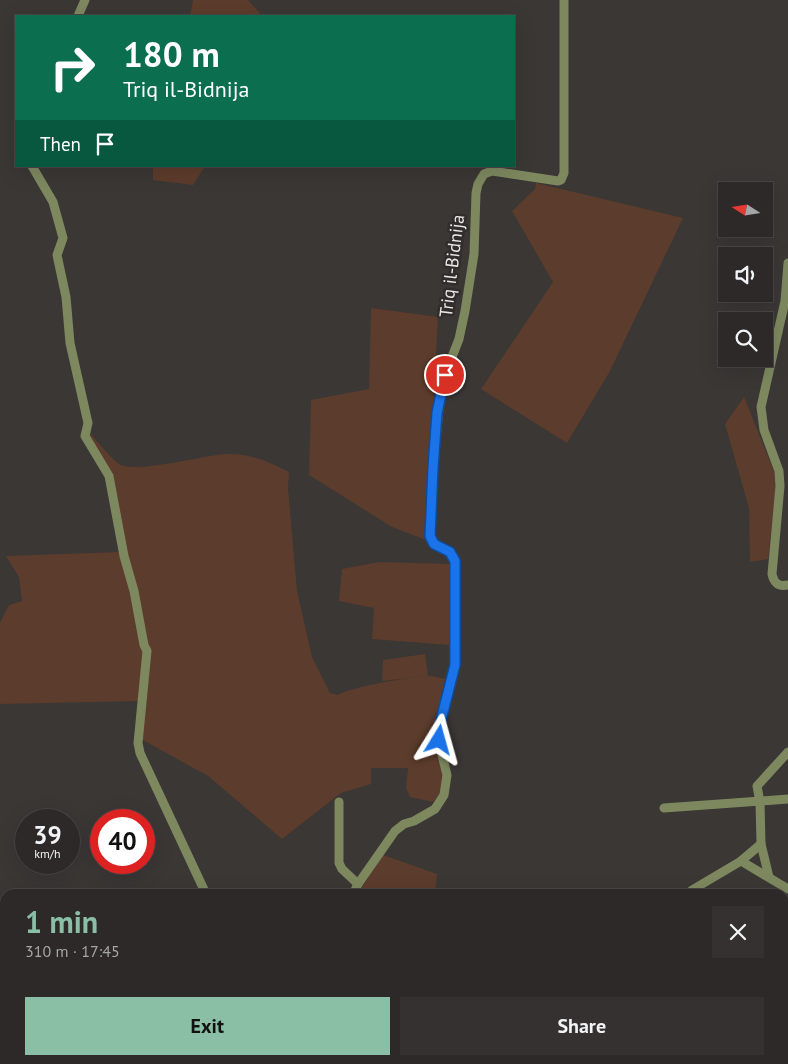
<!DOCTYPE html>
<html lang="en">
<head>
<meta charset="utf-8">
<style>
  body { margin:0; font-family:"PT Sans",sans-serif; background:#343130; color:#f1f3f6; height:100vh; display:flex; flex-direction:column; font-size:19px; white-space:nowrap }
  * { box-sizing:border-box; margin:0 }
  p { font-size:16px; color:#a6a6a8 }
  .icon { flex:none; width:28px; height:28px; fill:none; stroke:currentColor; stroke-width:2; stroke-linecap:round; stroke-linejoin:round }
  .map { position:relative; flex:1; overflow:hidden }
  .sheet { position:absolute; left:0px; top:889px; width:789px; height:176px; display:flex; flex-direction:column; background:#2c2928; border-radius:15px 15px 0 0; box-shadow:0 5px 20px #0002,0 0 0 1px #484545 }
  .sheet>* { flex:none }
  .banner { position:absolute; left:15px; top:15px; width:500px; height:152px; border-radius:0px; box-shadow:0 5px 20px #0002,0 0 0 1px #484545; background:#0b6e4f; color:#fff; overflow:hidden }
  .needle { width:32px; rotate:282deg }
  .tools { position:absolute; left:718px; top:182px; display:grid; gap:10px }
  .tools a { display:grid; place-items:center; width:55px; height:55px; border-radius:0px; background:#2c2928; box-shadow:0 5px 20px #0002,0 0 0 1px #484545; font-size:25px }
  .speed { position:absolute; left:15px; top:809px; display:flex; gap:10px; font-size:25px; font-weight:700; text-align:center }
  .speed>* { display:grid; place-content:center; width:65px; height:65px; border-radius:50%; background:#2c2928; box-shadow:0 5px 20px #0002,0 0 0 1px #484545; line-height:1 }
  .speed small { font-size:12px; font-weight:400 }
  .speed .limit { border:8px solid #d22; background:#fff; color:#111 }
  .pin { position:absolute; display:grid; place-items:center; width:42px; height:42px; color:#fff; margin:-21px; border:2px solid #fff; border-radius:50%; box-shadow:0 1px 5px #0007 }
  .me { position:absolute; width:55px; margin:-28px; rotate:8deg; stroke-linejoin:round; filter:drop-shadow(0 0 4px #0008) }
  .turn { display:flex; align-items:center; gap:18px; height:105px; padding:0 25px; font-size:22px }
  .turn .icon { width:65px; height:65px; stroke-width:2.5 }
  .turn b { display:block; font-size:35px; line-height:42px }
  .then { display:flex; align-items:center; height:48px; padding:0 25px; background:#0003; gap:10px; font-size:19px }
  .round { display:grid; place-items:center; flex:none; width:52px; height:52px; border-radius:0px; background:#343130 }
  .summary { display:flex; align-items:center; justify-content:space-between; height:85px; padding:0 25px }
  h1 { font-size:30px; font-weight:700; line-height:38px; color:#8abfa5 }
  .cta { display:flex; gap:10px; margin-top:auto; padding:10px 25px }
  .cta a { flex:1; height:58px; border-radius:0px; background:#8abfa5; color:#111; font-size:20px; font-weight:700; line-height:58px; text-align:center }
  .cta a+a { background:#343130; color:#f1f3f6 }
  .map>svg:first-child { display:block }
</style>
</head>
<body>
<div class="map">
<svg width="788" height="1064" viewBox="0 0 788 1064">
  <rect width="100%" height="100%" fill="#3a3735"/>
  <g fill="#5c3c2c">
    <path d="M 193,0 L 248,0 L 262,16 L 190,16 Z"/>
    <path d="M 153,166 L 205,166 L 193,185 L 153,180 Z"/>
    <path d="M 536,183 L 683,218 L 610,371 L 567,443 L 481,389 L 553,282 L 512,211 L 535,189 Z"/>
    <path d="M 371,308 L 438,317 L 426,540 L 392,527 L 309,475 L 311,400 L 369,389 Z"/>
    <path d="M 744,397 L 777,479 L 768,559 L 750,562 L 749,508 L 725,424 Z"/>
    <path d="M 90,433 C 97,441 111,458 119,464 C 135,474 205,455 227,454 C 249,453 270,462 289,472 L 288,488 L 297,591 L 312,657 L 330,693 L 338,695 C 349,687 414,676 430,676 C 435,676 440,678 445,679 L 438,712 L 434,743 L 443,772 L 443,790 L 433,802 L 410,797 L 406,788 L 408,768 L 371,768 L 371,784 L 341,793 L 282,839 L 208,776 L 141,739 L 149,651 L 127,553 L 111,474 L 90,438 Z"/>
    <path d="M 120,552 L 144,650 L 141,701 L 0,704 L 0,623 L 9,605 L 22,601 L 19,577 L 6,556 Z"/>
    <path d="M 379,562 L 451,564 L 450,645 L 372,639 L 374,608 L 339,601 L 342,569 Z"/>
    <path d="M 425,654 L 428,676 L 382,681 L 383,660 Z"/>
    <path d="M 383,855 L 437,874 L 435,894 L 357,894 Z"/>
    <path d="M 341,1060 L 493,1060 L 492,1064 L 341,1064 Z"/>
  </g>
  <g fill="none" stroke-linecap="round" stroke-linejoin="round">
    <g stroke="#7d885f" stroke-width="9">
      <path d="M 78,16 L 85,0"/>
      <path d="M 32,166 L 53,202 L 63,238 L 57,255 L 66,297 L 70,343 L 88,423 L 85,436 L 109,476 L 124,556 L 134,591 L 144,645 L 147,651 L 138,743 L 140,753 L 206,894"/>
      <path d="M 788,263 L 785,301 L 761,407 L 764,430 L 779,471 L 780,486 L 772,574 C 774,583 778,587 788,585"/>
      <path d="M 339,802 L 339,863 L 342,869 L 358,884"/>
      <path d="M 664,808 L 788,799"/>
      <path d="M 741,861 L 788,889"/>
      <path d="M 769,877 L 761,844 L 760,802 L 757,786 L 788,752"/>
      <path d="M 353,894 L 358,884 L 395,831 L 404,824 L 414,821 L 435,809 L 444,795 L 447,775 L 440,747 L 439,732 L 455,665 L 456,576 C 456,569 457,560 452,554 C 445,545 434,549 430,536 L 433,468 L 440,399 L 445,375 L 459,339 L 465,311 L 474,254 L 476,193 L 478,184 L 484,174 L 492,171 L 558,181 L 561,180 L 564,173 L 564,0"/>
      <path d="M 690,894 L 692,890 L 741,861 L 761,844"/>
      <path d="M 0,991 L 5,990"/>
      <path d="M 784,1004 L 788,1004"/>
      <path d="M 144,1060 L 153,1064"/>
      <path d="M 601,1061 L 602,1060"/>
      <path d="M 268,1064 L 269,1060"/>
      <path d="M 337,1064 L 338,1060"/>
      <path d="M 499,1064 L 501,1060"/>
      <path d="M 685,1064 L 685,1060"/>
    </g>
    <g stroke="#c1d881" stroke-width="10">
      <path d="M 784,1043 L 788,1038"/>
      <path d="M 748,1064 L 755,1060"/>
    </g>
  </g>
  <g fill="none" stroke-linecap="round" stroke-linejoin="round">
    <g stroke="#114b97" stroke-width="12">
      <path id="route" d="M 439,740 L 440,724 L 455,665 L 455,561 L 450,552 L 434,544 L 430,536 L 433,468 L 437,413 L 445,375"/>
    </g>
    <use href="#route" stroke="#1a73e8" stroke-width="9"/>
  </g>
  <g text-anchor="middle" stroke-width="5" stroke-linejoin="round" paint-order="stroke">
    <g font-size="18" fill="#eae8e7" stroke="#302d2b">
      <text transform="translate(452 266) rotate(-83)" y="6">Triq il-Bidnija</text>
    </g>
  </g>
</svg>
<div class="tools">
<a><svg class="needle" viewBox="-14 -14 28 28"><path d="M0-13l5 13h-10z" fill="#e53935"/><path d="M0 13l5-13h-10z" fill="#a6a6a8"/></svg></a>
<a><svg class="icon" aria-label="sound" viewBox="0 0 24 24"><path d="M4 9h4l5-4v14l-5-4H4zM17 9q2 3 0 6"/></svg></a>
<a><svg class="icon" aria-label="search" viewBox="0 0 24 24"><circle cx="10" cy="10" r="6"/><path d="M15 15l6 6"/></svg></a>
</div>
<div class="speed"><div>39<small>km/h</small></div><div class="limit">40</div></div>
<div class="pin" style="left:445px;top:375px;background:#d93025"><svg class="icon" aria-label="arrive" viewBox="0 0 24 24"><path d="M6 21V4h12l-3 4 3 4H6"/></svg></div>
<svg class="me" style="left:439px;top:740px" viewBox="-20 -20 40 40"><path d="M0-17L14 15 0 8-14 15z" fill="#1a73e8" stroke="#fff" stroke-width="4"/></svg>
<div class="banner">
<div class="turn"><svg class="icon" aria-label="right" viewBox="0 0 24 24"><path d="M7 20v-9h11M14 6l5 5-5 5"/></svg><div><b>180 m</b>Triq il-Bidnija</div></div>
<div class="then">Then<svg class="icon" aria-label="arrive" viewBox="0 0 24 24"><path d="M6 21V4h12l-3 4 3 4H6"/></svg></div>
</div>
<section class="sheet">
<div class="summary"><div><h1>1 min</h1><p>310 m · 17:45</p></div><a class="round"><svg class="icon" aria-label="close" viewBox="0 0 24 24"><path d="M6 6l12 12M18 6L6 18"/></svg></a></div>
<div class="cta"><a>Exit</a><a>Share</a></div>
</section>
</div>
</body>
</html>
